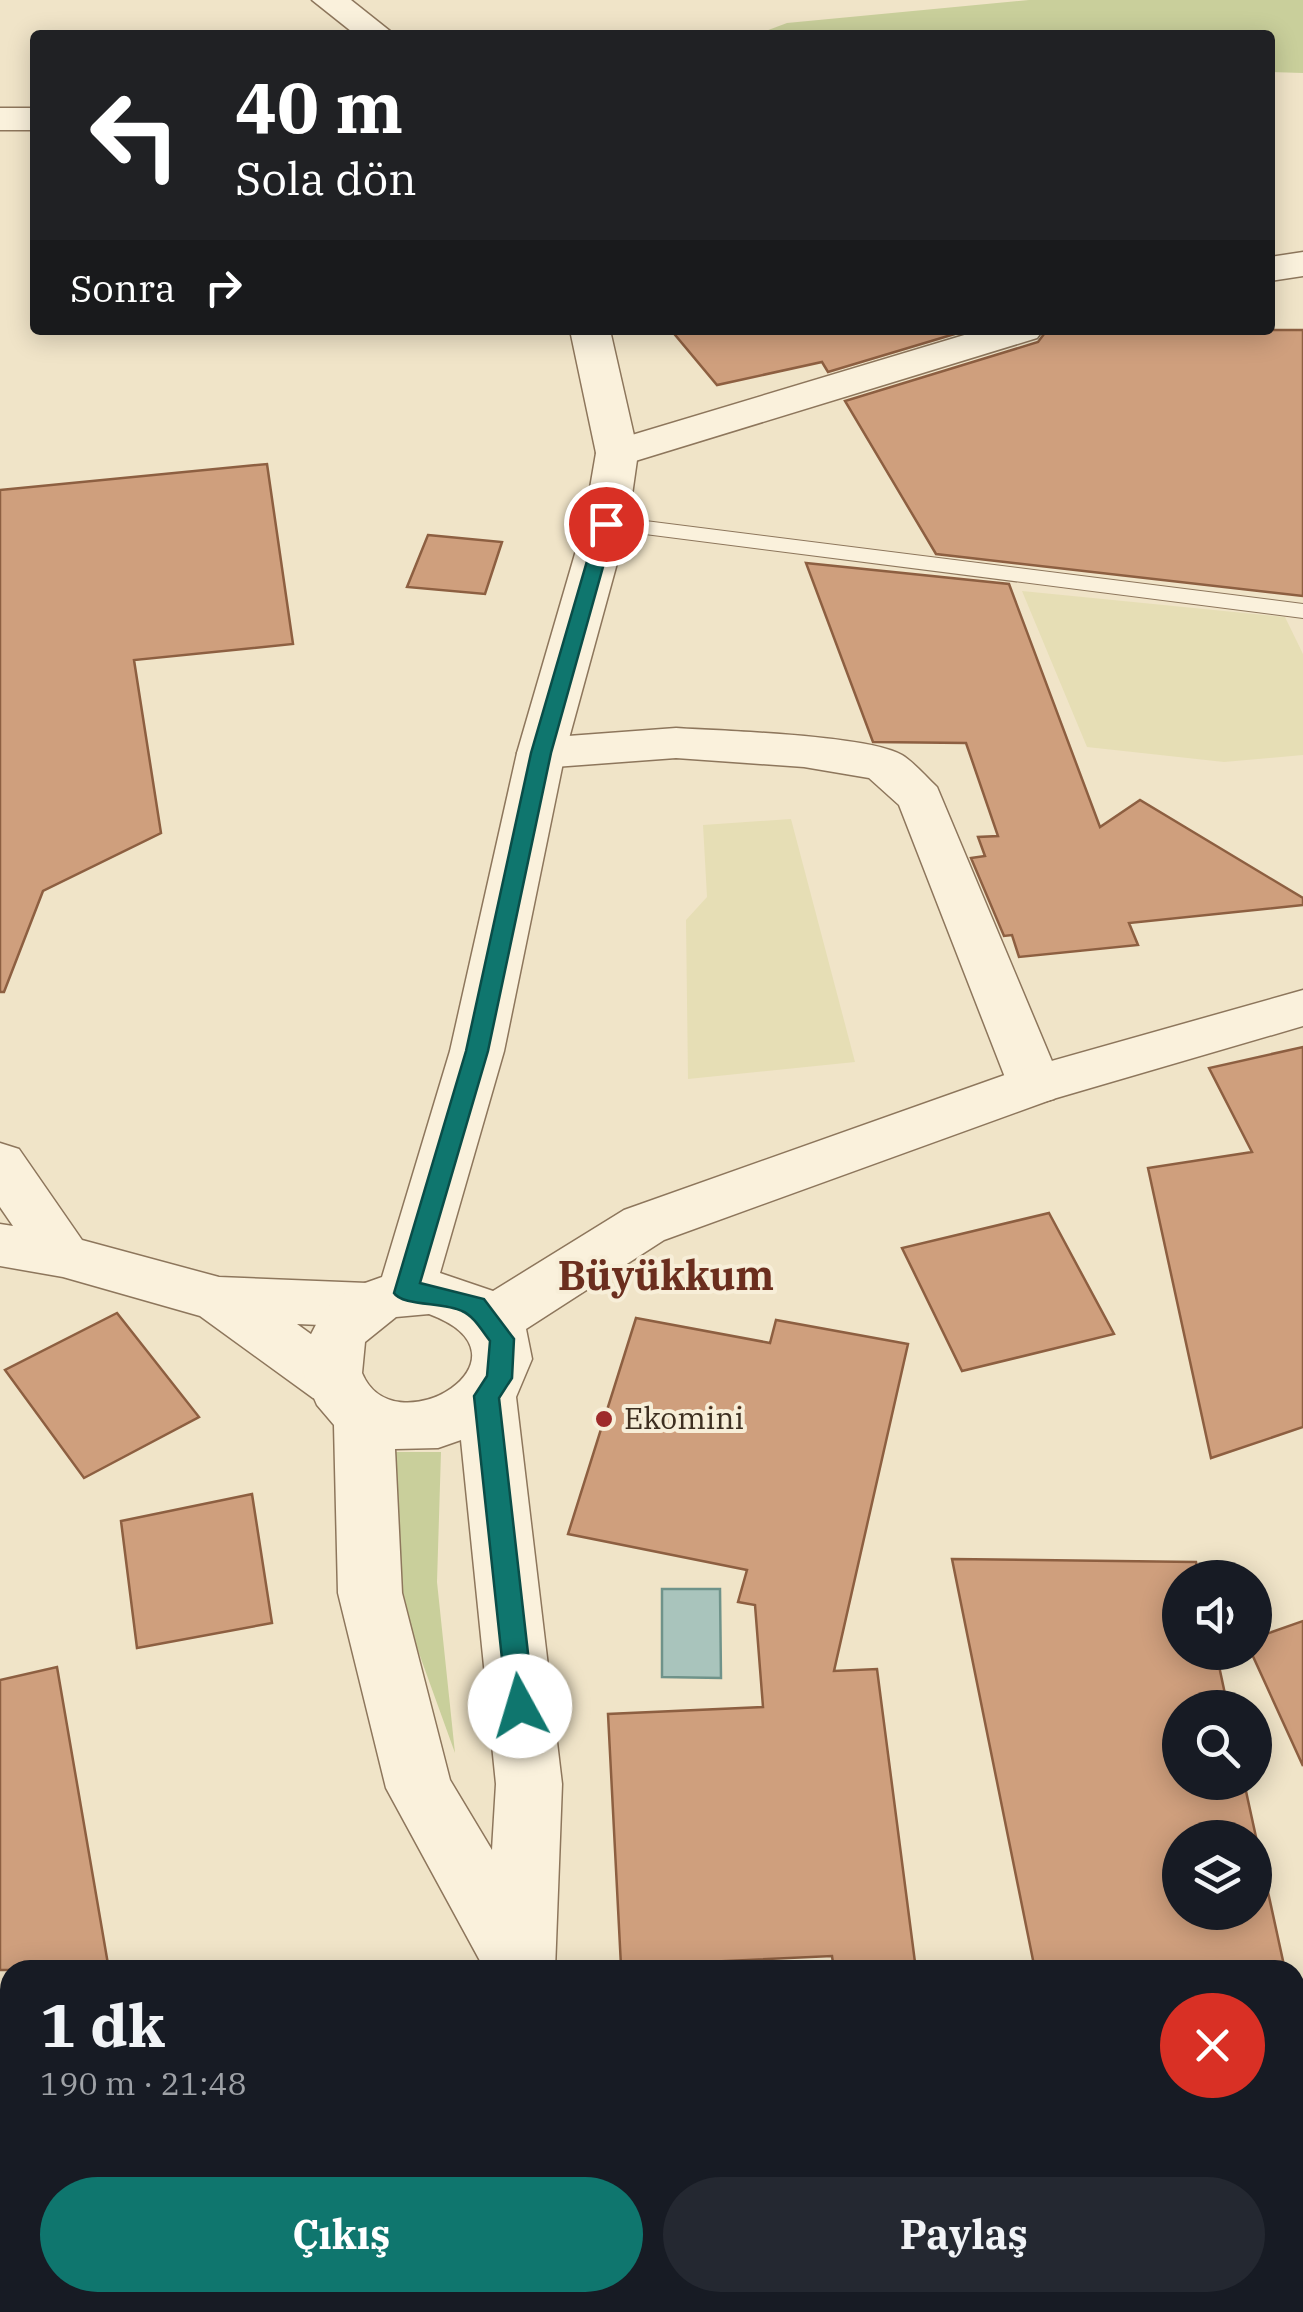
<!DOCTYPE html>
<html lang="tr">
<head>
<meta charset="utf-8">
<style>
  body { margin:0; font-family:"IBM Plex Serif",serif; background:#242831; color:#f1f3f6; height:100vh; display:flex; flex-direction:column; font-size:38px; white-space:nowrap }
  * { box-sizing:border-box; margin:0 }
  p { font-size:32px; color:#9ea1a6 }
  .icon { flex:none; width:55px; height:55px; fill:none; stroke:currentColor; stroke-width:2; stroke-linecap:round; stroke-linejoin:round }
  .map { position:relative; flex:1; overflow:hidden }
  .sheet { position:absolute; left:0px; top:1960px; width:1305px; height:352px; display:flex; flex-direction:column; background:#171b24; border-radius:30px 30px 0 0; box-shadow:0 5px 25px #0003 }
  .sheet>* { flex:none }
  .guide { position:absolute; left:30px; top:30px; width:1245px; height:305px; border-radius:10px; box-shadow:0 5px 25px #0003; background:#202124; color:#fff; overflow:hidden }
  .buttons { position:absolute; left:1162px; top:1560px; display:grid; gap:20px }
  .buttons a { display:grid; place-items:center; width:110px; height:110px; border-radius:50%; background:#171b24; box-shadow:0 5px 25px #0003; font-size:50px }
  .pin { position:absolute; display:grid; place-items:center; width:85px; height:85px; color:#fff; margin:-42px; border:5px solid #fff; border-radius:50%; box-shadow:0 2px 10px #0007 }
  .me { position:absolute; width:110px; margin:-55px; rotate:354deg; stroke-linejoin:round; filter:drop-shadow(0 0 8px #0008) }
  .turn { display:flex; align-items:center; gap:35px; height:210px; padding:0 40px; font-size:45px }
  .turn .icon { width:130px; height:130px; stroke-width:2.5 }
  .turn b { display:block; font-size:70px; line-height:85px }
  .then { display:flex; align-items:center; height:95px; padding:0 40px; background:#0003; gap:20px; font-size:38px }
  .round { display:grid; place-items:center; flex:none; width:105px; height:105px; border-radius:52px; background:#242831 }
  .head { display:flex; align-items:center; justify-content:space-between; height:170px; padding:0 40px }
  h1 { font-size:60px; font-weight:700; line-height:75px }
  .primary-button { display:flex; gap:20px; margin-top:auto; padding:20px 40px }
  .primary-button a { flex:1; height:115px; border-radius:60px; background:#0f766e; color:#fff; font-size:40px; font-weight:700; line-height:115px; text-align:center }
  .primary-button a+a { background:#242831; color:#f1f3f6 }
  .map>svg:first-child { display:block }
</style>
</head>
<body>
<div class="map">
<svg width="1303" height="2312" viewBox="0 0 1303 2312">
  <rect width="100%" height="100%" fill="#f0e4c8"/>
  <g fill="#e6deb5">
    <path d="M 1022,591 L 1285,617 L 1303,654 L 1303,755 L 1224,762 L 1087,747 Z"/>
    <path d="M 791,819 L 855,1062 L 688,1079 L 686,920 L 707,897 L 703,825 Z"/>
  </g>
  <g fill="#c9cf9b">
    <path d="M 1029,0 L 1303,0 L 1303,73 L 1270,72 L 1270,35 L 763,32 L 787,23 Z"/>
    <path d="M 390,1452 L 441,1452 L 437,1582 L 455,1753 L 398,1595 Z"/>
  </g>
  <path fill="#a9c4bc" stroke="#6f938a" stroke-width="2.5" d="M 662,1589 L 720,1589 L 721,1678 L 662,1677 Z"/>
  <g fill="#cf9f7d" stroke="#8d5f41" stroke-width="2.5" fill-rule="evenodd">
    <path d="M 671,330 L 968,330 L 828,372 L 822,362 L 717,385 Z"/>
    <path d="M 1047,330 L 1303,330 L 1303,596 L 936,554 L 845,401 L 1038,342 Z"/>
    <path d="M 267,464 L 293,644 L 134,660 L 161,833 L 43,891 L 4,992 L 0,992 L 0,490 Z"/>
    <path d="M 428,535 L 502,542 L 485,594 L 407,587 Z"/>
    <path d="M 806,563 L 1009,584 L 1100,827 L 1140,800 L 1303,898 L 1303,905 L 1129,923 L 1138,945 L 1019,957 L 1012,935 L 1004,936 L 971,858 L 985,856 L 978,837 L 998,836 L 966,743 L 873,742 Z"/>
    <path d="M 1303,1047 L 1303,1427 L 1211,1458 L 1148,1168 L 1252,1152 L 1209,1068 Z"/>
    <path d="M 1049,1213 L 1114,1334 L 962,1371 L 902,1248 Z"/>
    <path d="M 117,1313 L 199,1417 L 84,1478 L 5,1370 Z"/>
    <path d="M 636,1318 L 770,1343 L 776,1320 L 908,1344 L 834,1671 L 877,1669 L 916,1970 L 834,1970 L 832,1956 L 621,1966 L 608,1714 L 763,1707 L 755,1605 L 738,1602 L 747,1570 L 568,1534 Z"/>
    <path d="M 252,1494 L 272,1623 L 137,1648 L 121,1521 Z"/>
    <path d="M 952,1559 L 1196,1562 L 1199,1578 L 1180,1578 L 1180,1652 L 1216,1652 L 1228,1708 L 1180,1708 L 1180,1782 L 1244,1782 L 1285,1970 L 1035,1970 ZM 1180,1838 L 1255,1838 L 1255,1912 L 1180,1912 Z"/>
    <path d="M 1303,1621 L 1303,1766 L 1251,1652 L 1255,1652 L 1255,1638 Z"/>
    <path d="M 57,1667 L 109,1970 L 0,1970 L 0,1680 Z"/>
  </g>
  <g fill="none" stroke-linecap="round" stroke-linejoin="round">
    <g stroke="#8d765c" stroke-width="2">
      <path id="service" d="M 606,516 L 1303,604 L 1303,618 L 598,528 L 598,518 Z"/>
    </g>
    <g stroke="#8d765c" stroke-width="3">
      <g id="minor">
        <rect x="0" y="108" width="35" height="22"/>
        <path d="M 1303,252 L 1303,276 L 1270,281 L 1270,257 Z"/>
        <path d="M 981,330 L 1043,330 L 1037,338 L 632,462 L 617,466 L 602,462 L 596,453 L 602,444 Z"/>
        <path d="M 676,728 C 722,731 868,735 902,755 C 915,763 926,777 937,787 L 1062,1085 L 1054,1099 L 1035,1104 L 1016,1099 L 1008,1085 L 899,805 L 869,778 L 804,767 L 676,758 L 541,768 L 524,764 L 517,753 L 524,742 L 541,738 Z"/>
        <path d="M 0,1143 L 19,1149 L 82,1240 L 219,1277 L 367,1283 L 387,1289 L 396,1305 L 387,1321 L 367,1327 L 297,1324 L 355,1366 L 364,1382 L 355,1398 L 334,1405 L 313,1398 L 200,1316 L 63,1277 L 0,1266 L 0,1224 L 13,1226 L 0,1207 Z"/>
      </g>
    </g>
    <g stroke="#8d765c" stroke-width="3">
      <g id="tertiary">
        <path d="M 312,0 L 351,0 L 395,35 L 356,35 Z"/>
        <path d="M 570,330 L 610,330 L 638,453 L 628,523 L 565,753 L 504,1051 L 440,1273 L 493,1291 L 624,1210 L 1016,1071 L 1303,990 L 1303,1026 L 1053,1099 L 664,1240 L 526,1329 L 532,1359 L 516,1397 L 562,1784 L 555,1970 L 485,1970 L 386,1788 L 338,1593 L 334,1425 L 317,1405 L 303,1373 L 307,1342 L 323,1311 L 351,1288 L 382,1277 L 450,1051 L 517,753 L 584,523 L 596,453 ZM 429,1314 C 545,1357 394,1450 362,1373 L 365,1342 L 396,1317 ZM 461,1440 L 496,1784 L 492,1850 L 450,1780 L 402,1593 L 395,1449 L 438,1448 Z"/>
        <path d="M 537,2302 L 613,2302 L 614,2312 L 538,2312 Z"/>
      </g>
    </g>
    <use href="#service" fill="#faf1dc" fill-rule="evenodd"/>
    <use href="#minor" fill="#faf1dc" fill-rule="evenodd"/>
    <use href="#tertiary" fill="#faf1dc" fill-rule="evenodd"/>
  </g>
  <path fill="#0f766e" stroke="#0a4d48" stroke-width="2.5" d="M 599,520 L 615,524 L 551,753 L 488,1051 L 420,1283 L 484,1299 L 514,1339 L 512,1378 L 499,1398 L 534,1706 L 530,1715 L 511,1715 L 507,1706 L 474,1396 L 487,1376 L 490,1341 C 482,1331 474,1316 462,1311 C 444,1302 402,1306 394,1293 L 466,1051 L 531,753 Z"/>
  <circle fill="#9e2a2b" stroke="#f7eed8" stroke-width="4" cx="604" cy="1419" r="10"/>
  <g text-anchor="middle" stroke-width="8" stroke-linejoin="round" paint-order="stroke">
    <g font-size="30" fill="#3d2e20" stroke="#f7eed8" text-anchor="start">
      <text x="624" y="1429">Ekomini</text>
    </g>
    <g font-size="40" font-weight="bold" fill="#6b2e1e" stroke="#f7eed8">
      <text x="666" y="1290">Büyükkum</text>
    </g>
  </g>
</svg>
<div class="buttons">
<a><svg class="icon" aria-label="sound" viewBox="0 0 24 24"><path d="M4 9h4l5-4v14l-5-4H4zM17 9q2 3 0 6"/></svg></a>
<a><svg class="icon" aria-label="search" viewBox="0 0 24 24"><circle cx="10" cy="10" r="6"/><path d="M15 15l6 6"/></svg></a>
<a><svg class="icon" aria-label="layers" viewBox="0 0 24 24"><path d="M12 4l9 5-9 5-9-5zM3 14l9 5 9-5"/></svg></a>
</div>
<div class="pin" style="left:606px;top:524px;background:#d93025"><svg class="icon" aria-label="arrive" viewBox="0 0 24 24"><path d="M6 21V4h12l-3 4 3 4H6"/></svg></div>
<svg class="me" style="left:520px;top:1706px" viewBox="-20 -20 40 40"><circle r="19" fill="#fff"/><path d="M0-13L10 11 0 6-10 11z" fill="#0f766e"/></svg>
<div class="guide">
<div class="turn"><svg class="icon" aria-label="left" viewBox="0 0 24 24"><path d="M17 20v-9H6M10 6l-5 5 5 5"/></svg><div><b>40 m</b>Sola dön</div></div>
<div class="then">Sonra<svg class="icon" aria-label="right" viewBox="0 0 24 24"><path d="M7 20v-9h11M14 6l5 5-5 5"/></svg></div>
</div>
<section class="sheet">
<div class="head"><div><h1>1 dk</h1><p>190 m · 21:48</p></div><a class="round" style="background:#d93025;color:#fff"><svg class="icon" aria-label="close" viewBox="0 0 24 24"><path d="M6 6l12 12M18 6L6 18"/></svg></a></div>
<div class="primary-button"><a>Çıkış</a><a>Paylaş</a></div>
</section>
</div>
</body>
</html>
